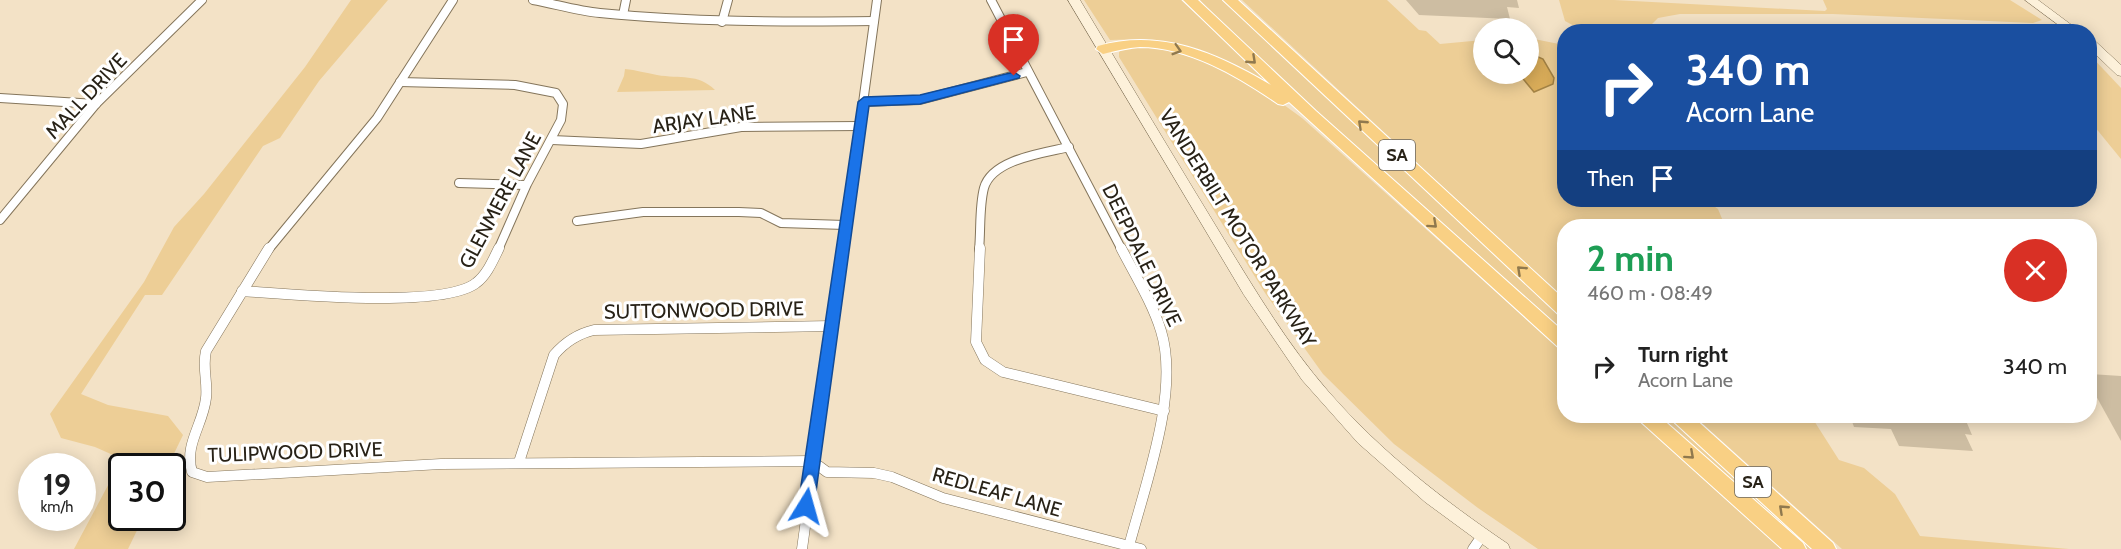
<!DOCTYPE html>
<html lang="en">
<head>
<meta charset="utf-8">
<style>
  body { margin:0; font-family:Cabin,sans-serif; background:#f2f2f2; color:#222; height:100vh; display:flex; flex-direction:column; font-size:22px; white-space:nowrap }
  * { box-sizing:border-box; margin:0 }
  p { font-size:20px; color:#767676 }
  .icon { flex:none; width:33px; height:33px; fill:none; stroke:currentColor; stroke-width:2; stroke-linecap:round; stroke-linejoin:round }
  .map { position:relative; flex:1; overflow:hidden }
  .drawer { position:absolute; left:1557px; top:219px; width:540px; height:204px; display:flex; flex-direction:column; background:#fff; border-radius:24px; box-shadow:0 3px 15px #0003 }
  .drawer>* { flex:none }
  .hud { position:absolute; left:1557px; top:24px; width:540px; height:183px; border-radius:24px; box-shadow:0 3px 15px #0003; background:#1a4fa0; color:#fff; overflow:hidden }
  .tools { position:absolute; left:1473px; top:18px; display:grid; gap:12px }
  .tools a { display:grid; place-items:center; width:66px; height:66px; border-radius:50%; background:#fff; box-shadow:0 3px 15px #0003; font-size:30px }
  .speed { position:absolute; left:18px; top:453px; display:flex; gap:12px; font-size:30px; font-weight:700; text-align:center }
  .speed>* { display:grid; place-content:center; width:78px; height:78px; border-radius:50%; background:#fff; box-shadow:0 3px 15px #0003; line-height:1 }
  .speed small { font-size:15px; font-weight:400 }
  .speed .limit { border:3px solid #111; border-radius:9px; background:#fff; color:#111 }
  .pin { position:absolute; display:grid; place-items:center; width:51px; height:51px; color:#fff; margin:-62px -26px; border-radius:50% 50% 50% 0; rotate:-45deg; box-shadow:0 0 6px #0007 }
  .pin .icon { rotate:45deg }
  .me { position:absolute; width:66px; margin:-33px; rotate:8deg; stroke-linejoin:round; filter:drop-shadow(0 0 4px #0008) }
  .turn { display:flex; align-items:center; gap:21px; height:126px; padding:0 30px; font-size:27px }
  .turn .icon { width:78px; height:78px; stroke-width:2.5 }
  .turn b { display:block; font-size:42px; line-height:51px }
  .then { display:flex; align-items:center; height:57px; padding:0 30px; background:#0003; gap:12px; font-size:22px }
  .round { display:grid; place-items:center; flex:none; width:63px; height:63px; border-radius:32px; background:#f2f2f2 }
  .headline { display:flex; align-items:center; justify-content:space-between; height:102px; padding:0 30px }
  h1 { font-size:36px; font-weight:700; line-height:45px; color:#1e9e55 }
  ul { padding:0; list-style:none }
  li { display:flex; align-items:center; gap:18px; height:90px; padding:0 30px }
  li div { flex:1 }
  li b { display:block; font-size:22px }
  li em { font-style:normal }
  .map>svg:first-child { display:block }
</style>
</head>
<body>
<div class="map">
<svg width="2121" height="549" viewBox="0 0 2121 549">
  <rect width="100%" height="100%" fill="#f3e2c6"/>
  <g fill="#edce96">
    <path d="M 351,0 L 388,0 L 319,81 L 280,138 L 263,146 L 162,295 L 145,295 L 81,394 L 108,405 L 168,416 L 183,435 L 168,466 L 122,466 L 122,518 L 143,518 L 128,549 L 74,549 L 122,459 L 95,447 L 61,438 L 50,414 L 144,282 L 174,227 L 204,194 L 305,67 Z"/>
    <path d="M 1084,0 L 1181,0 L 1286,98 L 1184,47 L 1144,39 L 1110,40 Z"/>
    <path d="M 1200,0 L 1222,0 L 1245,20 L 1564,317 L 1564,333 L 1340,136 L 1232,35 Z"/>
    <path d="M 1242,0 L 1387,0 L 1419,30 L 1426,31 L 1440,44 L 1483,40 L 1484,74 L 1519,74 L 1534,91 L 1552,84 L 1534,53 L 1529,53 L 1529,38 L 1564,45 L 1564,200 L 1705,200 L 1718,209 L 1725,226 L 1564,226 L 1564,300 Z"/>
    <path d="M 1559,0 L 1614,0 L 1825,11 L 1827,9 L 1823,0 L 2010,0 L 2042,20 L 2033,23 L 1833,14 L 1680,14 L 1658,18 L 1651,25 L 1638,29 L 1580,29 L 1565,21 Z"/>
    <path d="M 1125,46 C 1192,47 1249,79 1302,118 L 1564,353 L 1564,416 L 1635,416 L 1782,549 L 1538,549 L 1478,508 L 1394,444 L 1323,374 L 1265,293 L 1119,57 L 1119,52 Z"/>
    <path d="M 2090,55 L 2121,88 L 2121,159 L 2090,121 Z"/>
    <path d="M 625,69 C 636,70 646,73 657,75 C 680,79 698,73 715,90 L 617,92 L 624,76 Z"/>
    <path d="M 1656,416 L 1671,416 L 1816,549 L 1804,549 Z"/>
    <path d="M 1694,416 L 1811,416 L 1839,460 L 1864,468 L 1895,494 L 1920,536 L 2069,549 L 1842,549 Z"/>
  </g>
  <path fill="#d9ac59" stroke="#a48345" stroke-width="1.5" d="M 1529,53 L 1543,59 L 1554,78 L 1553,84 L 1534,92 L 1519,74 L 1528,74 Z"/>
  <g fill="#cdbda2">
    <path d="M 1406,0 L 1517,0 L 1519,8 L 1507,7 L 1510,19 L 1419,15 Z"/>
    <path d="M 2090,374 L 2121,376 L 2121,441 L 2090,385 Z"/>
    <path d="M 1850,416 L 1964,416 L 1972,435 L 1965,434 L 1973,451 L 1899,446 L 1891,429 L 1854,427 Z"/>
  </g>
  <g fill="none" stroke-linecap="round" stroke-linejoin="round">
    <g stroke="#84755b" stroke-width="10">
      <g id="minor-far1">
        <path d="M 533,0 C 555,4 578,11 600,13 C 691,22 783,22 874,21"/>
        <path d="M 991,0 L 1122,250"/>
        <path d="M 623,15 L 626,0"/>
        <path d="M 722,22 L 728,0"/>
        <path d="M 400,82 L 515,85 L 556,93 L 563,104 L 561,120 L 527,184 L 498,250"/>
        <path d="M 0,98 L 96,104"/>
        <path d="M 864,102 L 920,100 L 1027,72"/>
        <path d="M 552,140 L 641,144 L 741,127 L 860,126"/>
        <path d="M 459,183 L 525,185"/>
        <path d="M 0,220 L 96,104 L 202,0"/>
        <path d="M 577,221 L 643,212 L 739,212 L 761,213 L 781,223 L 845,225"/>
        <path d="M 268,250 L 377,118 L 453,0"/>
        <path d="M 843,250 L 877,0"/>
        <path d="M 979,250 C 981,230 979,207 984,188 C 992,159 1044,153 1069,147"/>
      </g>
    </g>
    <g stroke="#84755b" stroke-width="11">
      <g id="minor">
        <path d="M 269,248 L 206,351 C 202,367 208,382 206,398 C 203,425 184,444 192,472 L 207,477 L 441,464 L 812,461 L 827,472 L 874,473 L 892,477 L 943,498 L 1141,549"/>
        <path d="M 980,248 L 976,342 L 985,360 L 1003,372 L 1164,411"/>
        <path d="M 1121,248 C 1134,273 1153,304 1161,331 C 1180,392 1145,485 1129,546"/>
        <path d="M 242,291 C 287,294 443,309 476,283 C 487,275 493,260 499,248"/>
        <path d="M 519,462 L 554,355 C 565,342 577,334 594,330 L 831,326"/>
        <path d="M 802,549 L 843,248"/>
        <path d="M 1473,549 L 1482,536"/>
      </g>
    </g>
    <g stroke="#84755b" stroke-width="1">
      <g id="secondary">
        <path d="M 1068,0 L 1080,0 C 1128,80 1176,161 1225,241 C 1257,293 1288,345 1328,391 C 1380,451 1443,500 1508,544 L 1510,549 L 1489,549 L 1425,502 L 1358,443 L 1302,380 L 1244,295 Z"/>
        <path d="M 2025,0 L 2038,0 L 2081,32 L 2068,32 Z"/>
        <path d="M 2090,39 L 2094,40 L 2121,65 L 2121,76 L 2117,75 L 2090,49 Z"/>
      </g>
    </g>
    <g stroke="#fff" stroke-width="2">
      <g id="motorway">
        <path d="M 1183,0 L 1198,0 L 1316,111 L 1564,332 L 1564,349 L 1558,347 L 1289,102 L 1283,105 L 1278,104 C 1239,77 1189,47 1140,47 C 1127,48 1115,51 1103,54 L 1096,49 L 1098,46 C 1160,28 1217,53 1271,85 Z"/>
        <path d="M 1223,0 L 1238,0 L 1564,299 L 1564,316 L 1558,314 Z"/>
        <path d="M 1638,416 L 1659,416 L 1803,543 L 1806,549 L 1782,549 L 1641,422 Z"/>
        <path d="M 1671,416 L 1692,416 L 1833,543 L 1836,549 L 1812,549 L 1674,422 Z"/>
      </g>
    </g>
    <use href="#minor-far1" stroke="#fff" stroke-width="8"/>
    <use href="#minor" stroke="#fff" stroke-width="10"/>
    <use href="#secondary" fill="#fdf1da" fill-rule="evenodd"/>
    <use href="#motorway" fill="#f9d084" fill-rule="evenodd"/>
  </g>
  <defs><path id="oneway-chevron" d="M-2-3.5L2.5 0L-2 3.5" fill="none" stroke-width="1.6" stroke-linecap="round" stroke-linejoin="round" transform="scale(1.5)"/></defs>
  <g stroke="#90794e">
    <use href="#oneway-chevron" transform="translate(1177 50) rotate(17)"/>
    <use href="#oneway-chevron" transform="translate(1252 60) rotate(43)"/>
    <use href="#oneway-chevron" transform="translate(1362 124) rotate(-137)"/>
    <use href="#oneway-chevron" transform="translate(1433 224) rotate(42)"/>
    <use href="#oneway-chevron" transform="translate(1521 270) rotate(-137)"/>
    <use href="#oneway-chevron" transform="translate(1690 455) rotate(42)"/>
    <use href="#oneway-chevron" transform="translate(1783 509) rotate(-137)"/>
  </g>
  <path fill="#1a73e8" stroke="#114b97" stroke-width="1.5" d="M 1014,72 L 1020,76 L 1019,78 L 920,104 L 869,106 L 814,506 L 812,511 L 806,514 L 800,511 L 798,506 L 858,102 L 864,97 L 920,95 Z"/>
  <g text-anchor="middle" stroke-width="6" stroke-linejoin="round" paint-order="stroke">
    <g fill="#fff" stroke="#68645d" stroke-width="1.5">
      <rect x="1379" y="140" width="36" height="30" rx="4.5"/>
      <rect x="1735" y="467" width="36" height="30" rx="4.5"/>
    </g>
    <g font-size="18" font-weight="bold" fill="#282217">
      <text x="1397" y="161">SA</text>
      <text x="1753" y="488">SA</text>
    </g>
    <g font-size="20" fill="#282217" stroke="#fff">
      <text transform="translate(86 96) rotate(-47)" y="7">MALL DRIVE</text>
      <text transform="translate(704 119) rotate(-8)" y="7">ARJAY LANE</text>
      <text transform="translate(500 200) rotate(-62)" y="7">GLENMERE LANE</text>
      <text transform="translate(1238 228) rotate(58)" y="7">VANDERBILT MOTOR PARKWAY</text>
      <text transform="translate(1142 255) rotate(64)" y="7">DEEPDALE DRIVE</text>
      <text transform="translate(704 310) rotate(-1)" y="7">SUTTONWOOD DRIVE</text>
      <text transform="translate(295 452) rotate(-2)" y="7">TULIPWOOD DRIVE</text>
      <text transform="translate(997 492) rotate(16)" y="7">REDLEAF LANE</text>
    </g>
  </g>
</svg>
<div class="tools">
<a><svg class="icon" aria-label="search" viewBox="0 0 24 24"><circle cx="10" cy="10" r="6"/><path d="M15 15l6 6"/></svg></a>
</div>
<div class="speed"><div>19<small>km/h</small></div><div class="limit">30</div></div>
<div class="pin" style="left:1014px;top:76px;background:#d93025"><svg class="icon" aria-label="arrive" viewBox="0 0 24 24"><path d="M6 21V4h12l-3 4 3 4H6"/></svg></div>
<svg class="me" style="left:806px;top:506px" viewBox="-20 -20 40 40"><path d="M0-17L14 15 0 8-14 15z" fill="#1a73e8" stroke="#fff" stroke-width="4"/></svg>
<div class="hud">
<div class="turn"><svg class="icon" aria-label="right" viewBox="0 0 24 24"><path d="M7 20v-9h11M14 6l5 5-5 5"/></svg><div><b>340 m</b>Acorn Lane</div></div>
<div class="then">Then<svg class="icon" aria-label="arrive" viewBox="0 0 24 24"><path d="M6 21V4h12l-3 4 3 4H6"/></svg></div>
</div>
<section class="drawer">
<div class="headline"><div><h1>2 min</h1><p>460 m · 08:49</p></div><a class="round" style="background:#d93025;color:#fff"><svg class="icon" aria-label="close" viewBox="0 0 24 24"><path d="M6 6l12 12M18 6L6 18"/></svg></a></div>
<ul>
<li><svg class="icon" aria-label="right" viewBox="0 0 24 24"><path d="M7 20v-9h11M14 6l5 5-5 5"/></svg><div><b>Turn right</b><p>Acorn Lane</p></div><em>340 m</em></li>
</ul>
</section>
</div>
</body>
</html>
